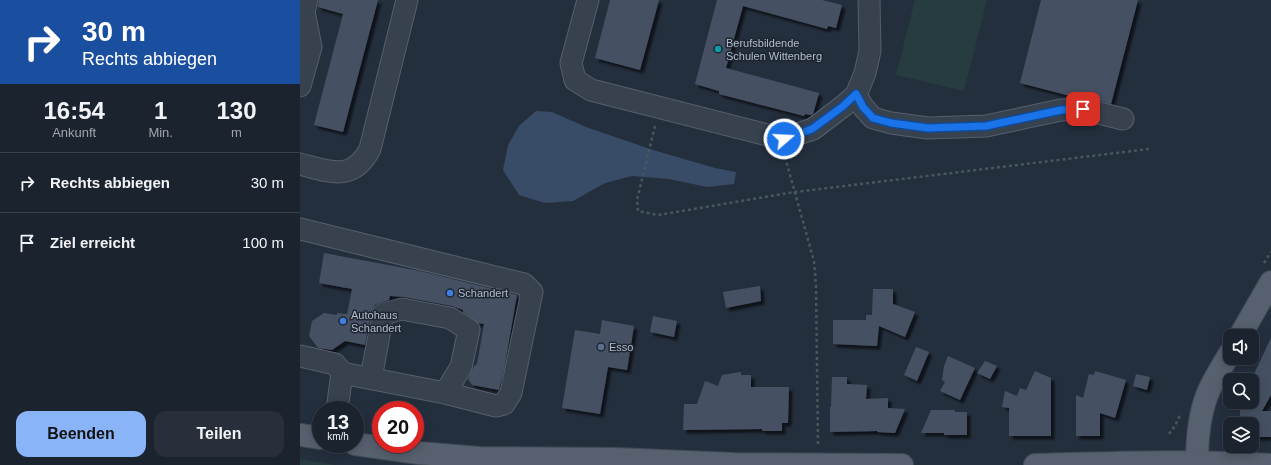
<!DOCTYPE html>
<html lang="de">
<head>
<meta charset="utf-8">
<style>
  body { margin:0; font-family:Helvetica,sans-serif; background:#282f3a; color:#f1f3f6; height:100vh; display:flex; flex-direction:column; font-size:15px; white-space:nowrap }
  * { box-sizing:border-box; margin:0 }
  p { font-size:13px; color:#a0a4aa }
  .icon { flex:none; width:22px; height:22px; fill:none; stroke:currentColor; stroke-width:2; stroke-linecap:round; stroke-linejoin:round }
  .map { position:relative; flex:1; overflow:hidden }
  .details { display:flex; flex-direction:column; background:#1b232e; width:300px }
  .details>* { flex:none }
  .hud { background:#1a4fa0; color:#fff; overflow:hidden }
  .fabs { position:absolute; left:923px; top:329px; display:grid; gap:8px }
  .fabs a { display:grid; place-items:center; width:36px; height:36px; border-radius:8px; background:#1b232e; box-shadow:0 2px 10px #0003,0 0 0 1px #39404a; font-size:20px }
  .speed { position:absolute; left:12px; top:401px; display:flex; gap:8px; font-size:20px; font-weight:700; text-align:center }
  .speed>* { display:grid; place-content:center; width:52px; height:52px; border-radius:50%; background:#1b232e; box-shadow:0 2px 10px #0003,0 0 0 1px #39404a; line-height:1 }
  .speed small { font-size:10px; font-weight:400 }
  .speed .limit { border:6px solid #d22; background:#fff; color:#111 }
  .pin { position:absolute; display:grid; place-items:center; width:34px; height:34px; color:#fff; margin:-17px; border-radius:8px; box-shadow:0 2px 6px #0006 }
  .me { position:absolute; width:44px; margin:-22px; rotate:71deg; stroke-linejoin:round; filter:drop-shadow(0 0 3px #0008) }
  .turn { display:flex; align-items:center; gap:14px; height:84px; padding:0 16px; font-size:18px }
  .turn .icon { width:52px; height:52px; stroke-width:2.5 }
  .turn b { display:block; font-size:28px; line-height:34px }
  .eta { display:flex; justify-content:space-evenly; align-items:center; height:68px; text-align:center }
  .eta b { font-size:24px; font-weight:800; line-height:28px }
  .button { display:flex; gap:8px; margin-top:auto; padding:8px 16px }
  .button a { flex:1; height:46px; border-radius:12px; background:#8ab4f8; color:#111; font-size:16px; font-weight:800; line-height:46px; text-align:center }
  .button a+a { background:#282f3a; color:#f1f3f6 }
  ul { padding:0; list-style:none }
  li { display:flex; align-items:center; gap:12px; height:60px; padding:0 16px; border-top:1px solid #39404a }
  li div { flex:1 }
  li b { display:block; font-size:15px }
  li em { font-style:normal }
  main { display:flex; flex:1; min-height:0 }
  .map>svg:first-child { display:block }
</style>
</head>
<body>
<main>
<section class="details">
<div class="hud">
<div class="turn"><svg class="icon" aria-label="right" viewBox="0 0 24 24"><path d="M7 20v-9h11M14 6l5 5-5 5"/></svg><div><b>30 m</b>Rechts abbiegen</div></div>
</div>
<div class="eta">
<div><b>16:54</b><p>Ankunft</p></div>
<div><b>1</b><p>Min.</p></div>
<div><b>130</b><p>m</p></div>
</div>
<ul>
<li><svg class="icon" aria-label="right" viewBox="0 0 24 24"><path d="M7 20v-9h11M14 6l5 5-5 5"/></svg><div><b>Rechts abbiegen</b></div><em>30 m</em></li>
<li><svg class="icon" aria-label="arrive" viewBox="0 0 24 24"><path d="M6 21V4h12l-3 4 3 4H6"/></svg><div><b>Ziel erreicht</b></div><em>100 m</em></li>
</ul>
<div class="button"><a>Beenden</a><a>Teilen</a></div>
</section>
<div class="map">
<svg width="971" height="465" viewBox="0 0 971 465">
  <defs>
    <filter id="shadow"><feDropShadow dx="3.5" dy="3.5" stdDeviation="1" flood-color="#0009"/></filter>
  </defs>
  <rect width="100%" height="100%" fill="#242f3e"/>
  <g fill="#263c3f">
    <path d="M 615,0 L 687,0 L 664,91 L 596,75 Z"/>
    <path d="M 0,459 L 35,465 L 0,465 Z"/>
  </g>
  <path fill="#394c67" d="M 236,111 L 252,112 L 286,127 L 353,150 L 415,168 L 436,172 L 434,184 L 407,187 L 369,179 L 332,176 L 305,183 L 273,201 L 245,203 L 219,195 L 203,170 L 208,145 L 219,126 Z"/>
  <g fill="#455162" filter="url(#shadow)">
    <path d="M 19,0 L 78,0 L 43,132 L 14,125 L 43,14 L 18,7 Z"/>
    <path d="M 310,0 L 359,0 L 340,70 L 295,58 Z"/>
    <path d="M 417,0 L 522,0 L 542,5 L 536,28 L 528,26 L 527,29 L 443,6 L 426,68 L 519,93 L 513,114 L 511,115 L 505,114 L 504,116 L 419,94 L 419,91 L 395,84 Z"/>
    <path d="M 741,0 L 838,0 L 811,104 L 786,97 L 774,97 L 720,83 Z"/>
    <path d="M 24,253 L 120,271 L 217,295 L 204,370 L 199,390 L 172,385 L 168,379 L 174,366 L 177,364 L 184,324 L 178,323 L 163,312 L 163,310 L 152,306 L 104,297 L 90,296 L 89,300 L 76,304 L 74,306 L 71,312 L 65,345 L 45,341 L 32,350 L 18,348 L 9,336 L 12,321 L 24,313 L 37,315 L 37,313 L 47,314 L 52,289 L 19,283 Z"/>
    <path d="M 460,286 L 461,301 L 426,308 L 423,292 Z"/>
    <path d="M 573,289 L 593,289 L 593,304 L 615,312 L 605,337 L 579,326 L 577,346 L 533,344 L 533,320 L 566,320 L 566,315 L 572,315 Z"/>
    <path d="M 353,316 L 377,321 L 374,337 L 350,332 Z"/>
    <path d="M 302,320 L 334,326 L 327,370 L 308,367 L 300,414 L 262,408 L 275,330 L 300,334 Z"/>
    <path d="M 971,338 L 971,395 L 962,411 L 971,411 L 971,437 L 952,437 L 952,424 L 939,424 L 941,402 L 952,402 L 951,380 Z"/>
    <path d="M 616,347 L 629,352 L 617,381 L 604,375 Z"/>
    <path d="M 648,356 L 675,368 L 660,400 L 640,391 L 645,382 L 642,380 L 644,366 Z"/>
    <path d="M 685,361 L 697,366 L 690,379 L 677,373 Z"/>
    <path d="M 735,371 L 751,378 L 751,436 L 709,436 L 709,408 L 702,407 L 705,391 L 717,396 L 720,388 L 726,390 Z"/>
    <path d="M 795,371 L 826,380 L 815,418 L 800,413 L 800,436 L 776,436 L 776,395 L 783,398 L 789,374 L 794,375 Z"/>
    <path d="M 441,372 L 441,375 L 451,375 L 451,387 L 489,387 L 488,423 L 482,423 L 482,431 L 462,431 L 462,429 L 383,430 L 384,404 L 397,404 L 405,381 L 418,386 L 422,375 Z"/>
    <path d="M 836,374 L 850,377 L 847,390 L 833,386 Z"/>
    <path d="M 532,377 L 547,377 L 547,384 L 567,385 L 566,399 L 588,398 L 588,408 L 605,409 L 595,433 L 577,432 L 577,431 L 530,432 L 530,407 L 531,407 Z"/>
    <path d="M 631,410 L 655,410 L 655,412 L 667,412 L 667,435 L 644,435 L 644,433 L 621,433 Z"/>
  </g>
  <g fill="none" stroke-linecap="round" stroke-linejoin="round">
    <g stroke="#565f6c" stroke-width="23">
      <g id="minor">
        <path d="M 288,0 L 271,63 L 275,80 L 291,90 L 483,139 L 513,129 L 542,107 L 556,95 L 565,73 L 570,51 L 569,0"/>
        <path d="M 0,86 L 11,47 L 4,12 L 7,0"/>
        <path d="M 556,95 L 563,107 L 573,118 L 591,123 L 628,128 L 686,126 L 761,110 L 783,109 L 823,119"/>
        <path d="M 0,164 C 30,172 53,182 70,149 L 107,0"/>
        <path d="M 0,229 L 224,284 L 232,292 L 211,393 L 204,404 L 196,406 L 145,393 L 42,373 L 35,364 L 0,356"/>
        <path d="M 71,378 L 83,314 L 102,309 L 150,318 L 169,330 L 161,367 L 145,393"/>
        <path d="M 37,410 L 42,373"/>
      </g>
    </g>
    <g stroke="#414a57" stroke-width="24">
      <g id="major">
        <path d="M 940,336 L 971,282"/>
        <path d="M 0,435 L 21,438"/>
        <path d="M 55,444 L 119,453 L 179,458 L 316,459 L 433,464 L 602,465"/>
        <path d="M 897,463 C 897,440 899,416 907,395 C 913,380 922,367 930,353"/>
        <path d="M 735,465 C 813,463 893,460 971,465"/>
      </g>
    </g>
    <g stroke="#44595c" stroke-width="2.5" stroke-dasharray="3 3" stroke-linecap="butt">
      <path d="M 355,126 L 337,200 L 338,211 L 358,215 L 495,192 L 849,149"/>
      <path d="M 485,157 L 514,261 L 516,286 L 518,446"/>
      <path d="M 964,263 L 971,252"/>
      <path d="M 869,434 L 875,426 L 881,413"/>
    </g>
    <use href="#minor" stroke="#38414e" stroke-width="21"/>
    <use href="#major" stroke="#56606e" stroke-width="22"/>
  </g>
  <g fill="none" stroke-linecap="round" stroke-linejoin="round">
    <g stroke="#114b97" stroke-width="10">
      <path id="route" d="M 484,139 L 512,129 L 542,107 L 556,94 L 563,107 L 573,118 L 591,123 L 628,128 L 686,126 L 761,110 L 783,109"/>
    </g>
    <use href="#route" stroke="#1a73e8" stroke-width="7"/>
  </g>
  <circle fill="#0f9aa8" stroke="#1d2633" stroke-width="1.5" cx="418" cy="49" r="4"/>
  <g fill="#3f7fe0" stroke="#1d2633" stroke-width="1.5">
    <circle cx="150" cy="293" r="4"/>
    <circle cx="43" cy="321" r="4"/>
  </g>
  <circle fill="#5c6f8a" stroke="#1d2633" stroke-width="1.5" cx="301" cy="347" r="4"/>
  <g text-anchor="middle" stroke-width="3" stroke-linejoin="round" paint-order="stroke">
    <g font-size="11" fill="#b4bcc9" stroke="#1d2633" text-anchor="start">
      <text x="426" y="47">Berufsbildende<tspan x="426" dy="13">Schulen Wittenberg</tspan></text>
      <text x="158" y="297">Schandert</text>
      <text x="51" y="319">Autohaus<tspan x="51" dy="13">Schandert</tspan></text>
      <text x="309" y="351">Esso</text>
    </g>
  </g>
</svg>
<div class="fabs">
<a><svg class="icon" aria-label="sound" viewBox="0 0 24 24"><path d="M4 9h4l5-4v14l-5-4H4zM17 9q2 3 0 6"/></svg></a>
<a><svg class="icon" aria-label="search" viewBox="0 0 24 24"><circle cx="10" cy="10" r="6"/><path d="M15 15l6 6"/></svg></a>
<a><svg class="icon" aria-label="layers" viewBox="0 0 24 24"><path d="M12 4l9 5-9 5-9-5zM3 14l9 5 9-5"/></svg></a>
</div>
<div class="speed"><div>13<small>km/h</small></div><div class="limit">20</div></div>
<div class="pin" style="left:783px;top:109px;background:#d93025"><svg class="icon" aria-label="arrive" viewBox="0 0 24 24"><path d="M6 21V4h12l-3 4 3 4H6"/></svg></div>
<svg class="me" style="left:484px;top:139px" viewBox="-20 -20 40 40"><circle r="17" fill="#1a73e8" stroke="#fff" stroke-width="3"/><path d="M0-11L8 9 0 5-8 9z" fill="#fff"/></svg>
</div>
</main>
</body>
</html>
